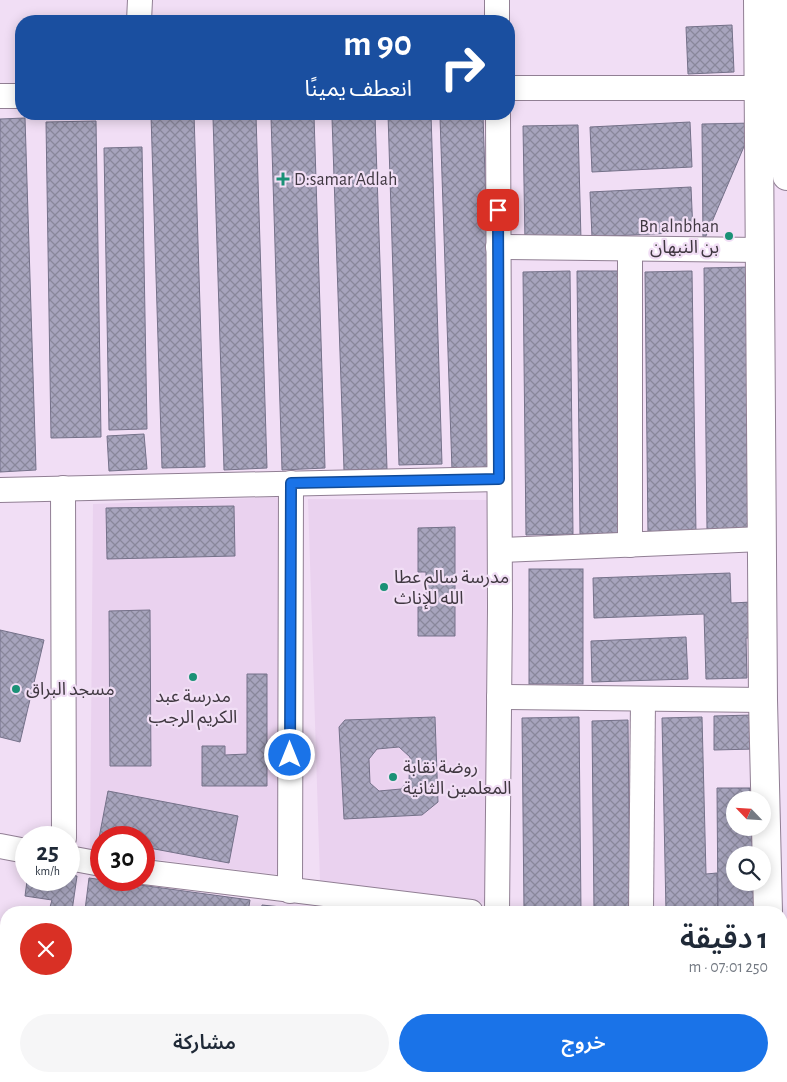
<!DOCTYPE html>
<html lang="ar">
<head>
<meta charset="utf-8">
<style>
  body { margin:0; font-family:"Alegreya Sans","Noto Sans Arabic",sans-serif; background:#f6f6f7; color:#1f2937; direction:rtl; height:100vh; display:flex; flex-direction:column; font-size:19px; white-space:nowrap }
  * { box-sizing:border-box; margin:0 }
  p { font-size:16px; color:#747a83 }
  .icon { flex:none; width:28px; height:28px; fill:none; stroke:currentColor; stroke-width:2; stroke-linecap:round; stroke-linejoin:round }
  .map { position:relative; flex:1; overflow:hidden; direction:ltr }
  .side { position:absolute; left:0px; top:906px; width:788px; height:176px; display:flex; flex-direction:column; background:#fff; border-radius:20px 20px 0 0; box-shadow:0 2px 12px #0003; direction:rtl }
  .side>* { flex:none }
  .hud { position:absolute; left:15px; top:15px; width:500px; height:105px; border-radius:20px; box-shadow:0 2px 12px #0003; direction:rtl; background:#1a4fa0; color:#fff; overflow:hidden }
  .needle { width:32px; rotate:295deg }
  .controls { position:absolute; left:726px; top:791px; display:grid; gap:10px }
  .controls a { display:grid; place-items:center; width:45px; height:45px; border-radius:50%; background:#fff; box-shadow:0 2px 12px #0003; font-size:25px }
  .speed { position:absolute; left:15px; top:826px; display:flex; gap:10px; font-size:25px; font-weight:700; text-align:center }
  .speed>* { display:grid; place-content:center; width:65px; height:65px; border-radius:50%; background:#fff; box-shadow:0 2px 12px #0003; line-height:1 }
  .speed small { font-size:12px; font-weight:400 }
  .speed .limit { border:8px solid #d22; background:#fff; color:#111 }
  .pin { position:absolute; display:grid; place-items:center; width:42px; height:42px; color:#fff; margin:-21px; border-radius:10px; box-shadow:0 2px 8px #0006 }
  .me { position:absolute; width:55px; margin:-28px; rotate:0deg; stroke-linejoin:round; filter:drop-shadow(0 0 4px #0008) }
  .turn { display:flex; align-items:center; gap:18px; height:105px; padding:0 20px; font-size:22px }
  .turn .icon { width:65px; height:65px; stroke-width:2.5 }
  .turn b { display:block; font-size:35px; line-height:42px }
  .round { display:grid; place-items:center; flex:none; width:52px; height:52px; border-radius:26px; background:#f6f6f7 }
  .overview { display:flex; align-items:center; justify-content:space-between; height:85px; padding:0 20px }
  h1 { font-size:30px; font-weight:600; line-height:38px }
  .primary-button { display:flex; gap:10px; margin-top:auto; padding:10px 20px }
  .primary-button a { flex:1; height:58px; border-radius:30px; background:#1a73e8; color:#fff; font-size:20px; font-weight:600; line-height:58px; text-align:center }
  .primary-button a+a { background:#f6f6f7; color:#1f2937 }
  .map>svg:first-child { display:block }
</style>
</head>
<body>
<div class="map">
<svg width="787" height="1082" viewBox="0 0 787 1082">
  <defs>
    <pattern id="building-cross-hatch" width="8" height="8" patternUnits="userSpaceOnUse" patternTransform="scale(1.25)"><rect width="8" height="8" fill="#a7a4bd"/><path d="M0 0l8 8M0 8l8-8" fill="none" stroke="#89879b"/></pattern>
  </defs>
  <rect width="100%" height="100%" fill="#f1def5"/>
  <g fill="#ead2ef">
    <path d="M 280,497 L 281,875 L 144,858 L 144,838 L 101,838 L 101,853 L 90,851 L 93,504 Z"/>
    <path d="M 308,499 L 487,500 L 486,903 L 320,881 Z"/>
  </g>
  <g fill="url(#building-cross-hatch)" stroke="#747189" fill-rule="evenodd">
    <path d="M 732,25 L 734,72 L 688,74 L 686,27 Z"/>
    <path d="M 194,114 L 205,467 L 162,468 L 151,115 Z"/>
    <path d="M 388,114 L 431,114 L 442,464 L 399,465 Z"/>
    <path d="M 256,116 L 267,468 L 224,470 L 213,118 Z"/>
    <path d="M 314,116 L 325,468 L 282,470 L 271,117 Z"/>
    <path d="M 375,116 L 387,469 L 344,470 L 332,118 Z"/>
    <path d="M 483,116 L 495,468 L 452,470 L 440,117 Z"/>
    <path d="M 25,118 L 36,470 L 0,472 L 0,119 Z"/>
    <path d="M 96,121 L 101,437 L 51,438 L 46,122 Z"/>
    <path d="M 690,122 L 692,167 L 592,172 L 590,127 Z"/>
    <path d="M 754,123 L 703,243 L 702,124 Z"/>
    <path d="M 578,125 L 581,240 L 525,242 L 523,126 Z"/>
    <path d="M 142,147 L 147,429 L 109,430 L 104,148 Z"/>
    <path d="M 691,187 L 693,232 L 592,237 L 590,192 Z"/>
    <path d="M 751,267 L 754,530 L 707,530 L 704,268 Z"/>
    <path d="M 570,271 L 573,534 L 526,535 L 523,272 Z"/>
    <path d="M 577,271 L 624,271 L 627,533 L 580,534 Z"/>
    <path d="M 692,271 L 696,534 L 648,535 L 645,272 Z"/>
    <path d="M 144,434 L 147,469 L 109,471 L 107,436 Z"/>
    <path d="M 234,506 L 235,556 L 107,559 L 106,508 Z"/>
    <path d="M 455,527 L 455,636 L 418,636 L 418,607 L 426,607 L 426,572 L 418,572 L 418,528 Z"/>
    <rect x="529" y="569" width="54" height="115"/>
    <path d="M 730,573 L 731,603 L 752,602 L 753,638 L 746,638 L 747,678 L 706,679 L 704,614 L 594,618 L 593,578 Z"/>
    <path d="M 150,610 L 151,766 L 110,766 L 109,611 Z"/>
    <path d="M 0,630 L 44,640 L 20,742 L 0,737 Z"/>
    <path d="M 686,637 L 688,679 L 592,682 L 591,641 Z"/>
    <path d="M 247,674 L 267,674 L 267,786 L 202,786 L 202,746 L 225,746 L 225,755 L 247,754 Z"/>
    <path d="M 754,715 L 755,749 L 714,750 L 714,716 Z"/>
    <path d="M 435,717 L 438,802 L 422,815 L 344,819 L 339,727 L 345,720 ZM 399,747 L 410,757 L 409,780 L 401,789 L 379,791 L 370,783 L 369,759 L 377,749 Z"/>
    <path d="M 579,717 L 581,912 L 524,912 L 522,718 Z"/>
    <path d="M 702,717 L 706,874 L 717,873 L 718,912 L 666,912 L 662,718 Z"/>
    <path d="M 628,720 L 630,912 L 594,912 L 592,721 Z"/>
    <path d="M 717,788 L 750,788 L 750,800 L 735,800 L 735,828 L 762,828 L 755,855 L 735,855 L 735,882 L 756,882 L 765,912 L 718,912 Z"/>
    <path d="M 108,791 L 238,816 L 229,863 L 144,847 L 144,838 L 99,838 Z"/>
    <path d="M 69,875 L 77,876 L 72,911 L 50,907 L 52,900 L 25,896 L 27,881 L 38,883 L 39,880 L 69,880 Z"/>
    <path d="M 89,878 L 250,900 L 248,912 L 102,912 L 85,910 Z"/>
    <path d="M 262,905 L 330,912 L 261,912 Z"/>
    <path d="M 6,1058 L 6,1076 L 398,1076 L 445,1082 L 43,1082 L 4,1077 Z"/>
    <rect x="535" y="1076" width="44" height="6"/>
    <path d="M 707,1076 L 754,1076 L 754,1082 L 708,1082 Z"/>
  </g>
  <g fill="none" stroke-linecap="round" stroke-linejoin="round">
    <g stroke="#917f94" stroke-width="26">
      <g id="minor">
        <path d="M 497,0 L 497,21"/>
        <path d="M 139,21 L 140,0"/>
        <path d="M 509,88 L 758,88"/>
        <path d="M 0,96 L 21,96"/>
        <path d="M 498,247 L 760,250"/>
        <path d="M 63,488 L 64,838"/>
        <path d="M 0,490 L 499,479"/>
        <path d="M 630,545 L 630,249"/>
        <path d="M 500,550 L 762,539"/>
        <path d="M 499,697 L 763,700"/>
        <path d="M 0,846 L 26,851"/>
        <path d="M 69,858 L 101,864"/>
        <path d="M 144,872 L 471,912"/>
        <path d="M 290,891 L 291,483"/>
        <path d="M 497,912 L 500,608 L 498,114"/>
        <path d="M 641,912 L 643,699"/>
        <path d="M 3,969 L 6,969"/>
        <path d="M 494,1082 L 495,1076"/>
      </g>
    </g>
    <g stroke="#917f94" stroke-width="30">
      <g id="secondary">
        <path d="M 758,0 L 763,700 L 768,912"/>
        <path d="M 782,0 L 787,176"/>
        <path d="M 769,1076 L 769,1082"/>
      </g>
    </g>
    <use href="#minor" stroke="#fff" stroke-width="24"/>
    <use href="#secondary" stroke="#fff" stroke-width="28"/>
  </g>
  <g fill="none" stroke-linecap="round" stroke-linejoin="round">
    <g stroke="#114b97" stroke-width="12">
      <path id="route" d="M 290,755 L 291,483 L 499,479 L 498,210"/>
    </g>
    <use href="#route" stroke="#1a73e8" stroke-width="9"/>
  </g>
  <g fill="#1a9176" stroke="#f1def5" stroke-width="2">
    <path d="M280.5 171.5h5v5h5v5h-5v5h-5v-5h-5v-5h5z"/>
    <circle cx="729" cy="236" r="5"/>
    <circle cx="384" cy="587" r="5"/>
    <circle cx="193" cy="677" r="5"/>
    <circle cx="16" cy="689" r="5"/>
    <circle cx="393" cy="777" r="5"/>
  </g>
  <g text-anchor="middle" stroke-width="4.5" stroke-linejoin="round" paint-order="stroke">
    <g font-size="18" fill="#403841" stroke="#f1def5" text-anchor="start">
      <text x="294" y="185">D:samar Adlah</text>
      <text x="719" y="232" text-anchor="end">Bn alnbhan<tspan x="719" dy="21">بن النبهان</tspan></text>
      <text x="394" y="583">مدرسة سالم عطا<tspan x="394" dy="21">الله للإناث</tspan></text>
      <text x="26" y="695">مسجد البراق</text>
      <text x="193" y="702" text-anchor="middle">مدرسة عبد<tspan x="193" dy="21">الكريم الرجب</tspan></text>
      <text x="403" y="773">روضة نقابة<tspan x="403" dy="21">المعلمين الثانية</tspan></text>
    </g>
  </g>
</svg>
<div class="controls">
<a><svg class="needle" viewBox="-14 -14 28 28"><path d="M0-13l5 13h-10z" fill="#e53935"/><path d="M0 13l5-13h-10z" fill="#747a83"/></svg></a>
<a><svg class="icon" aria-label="search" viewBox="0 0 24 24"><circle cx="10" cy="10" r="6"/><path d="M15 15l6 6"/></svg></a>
</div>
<div class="speed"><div>25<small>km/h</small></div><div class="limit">30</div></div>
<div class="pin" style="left:498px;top:210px;background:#d93025"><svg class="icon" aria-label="arrive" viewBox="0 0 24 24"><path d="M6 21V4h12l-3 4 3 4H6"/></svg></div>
<svg class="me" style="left:290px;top:755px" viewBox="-20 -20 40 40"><circle r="17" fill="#1a73e8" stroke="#fff" stroke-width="3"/><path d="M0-11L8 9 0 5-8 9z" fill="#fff"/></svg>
<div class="hud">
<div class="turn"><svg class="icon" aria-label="right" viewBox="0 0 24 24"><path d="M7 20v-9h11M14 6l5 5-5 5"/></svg><div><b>90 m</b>انعطف يمينًا</div></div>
</div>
<section class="side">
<div class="overview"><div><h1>1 دقيقة</h1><p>250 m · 07:01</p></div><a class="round" style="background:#d93025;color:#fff"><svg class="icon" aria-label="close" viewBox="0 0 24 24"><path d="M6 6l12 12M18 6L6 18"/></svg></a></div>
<div class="primary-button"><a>خروج</a><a>مشاركة</a></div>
</section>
</div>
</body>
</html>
